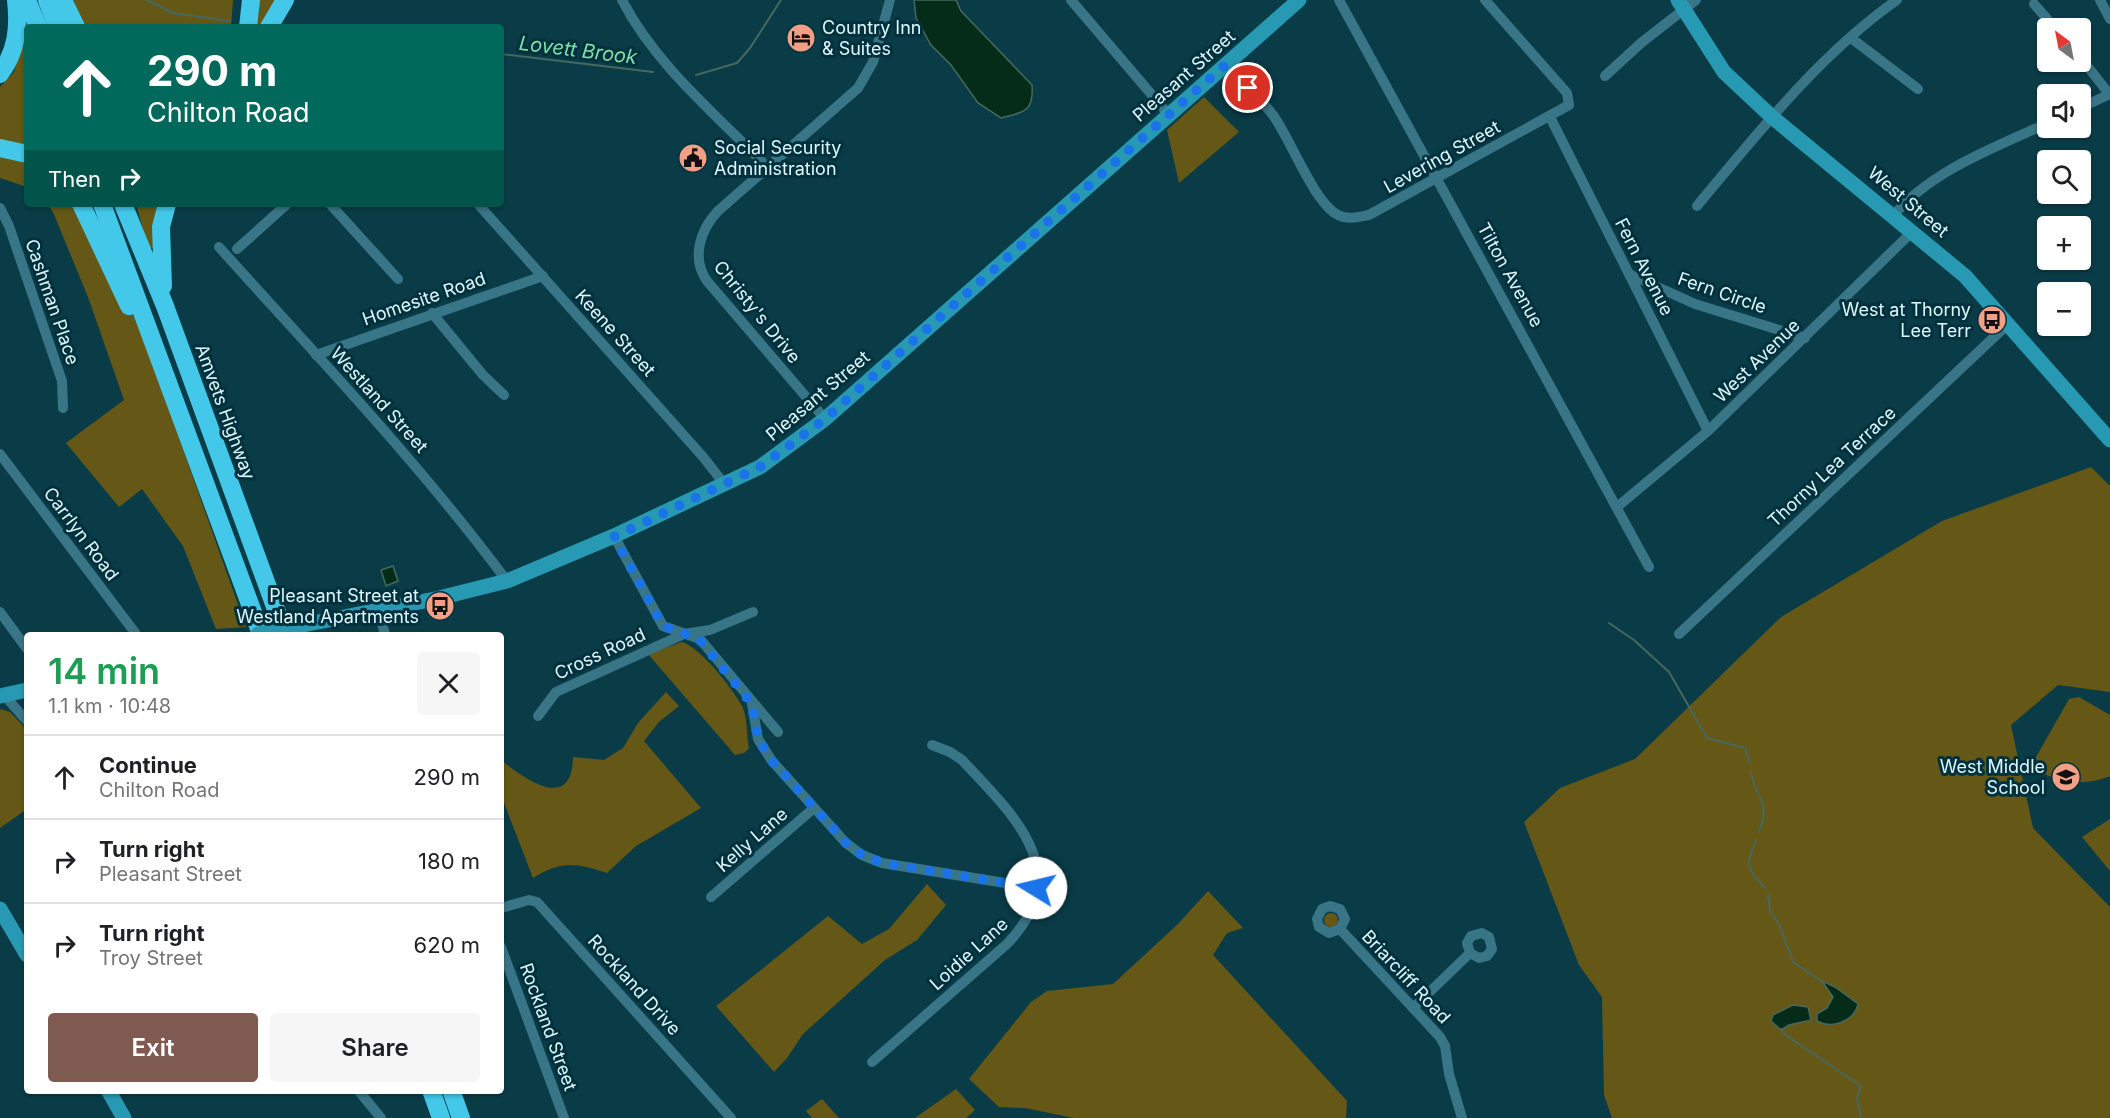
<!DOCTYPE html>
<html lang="en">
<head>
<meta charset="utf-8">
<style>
  body { margin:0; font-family:Inter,sans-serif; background:#f6f6f6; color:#202124; height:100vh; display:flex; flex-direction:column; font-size:22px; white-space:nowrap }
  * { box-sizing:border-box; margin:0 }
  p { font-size:20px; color:#757577 }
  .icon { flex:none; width:33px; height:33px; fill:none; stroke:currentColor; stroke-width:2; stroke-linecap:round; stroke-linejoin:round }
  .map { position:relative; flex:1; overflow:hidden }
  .side { position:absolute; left:24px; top:632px; width:480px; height:462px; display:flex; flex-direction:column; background:#fff; border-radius:6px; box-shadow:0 2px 4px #0004 }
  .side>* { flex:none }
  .top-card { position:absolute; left:24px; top:24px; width:480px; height:183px; border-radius:6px; box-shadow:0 2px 4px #0004; background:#00695c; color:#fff; overflow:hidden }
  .needle { width:39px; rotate:328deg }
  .tools { position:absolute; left:2037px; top:18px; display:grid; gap:12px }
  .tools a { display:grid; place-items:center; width:54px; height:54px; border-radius:6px; background:#fff; box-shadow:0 2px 4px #0004; font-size:30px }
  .pin { position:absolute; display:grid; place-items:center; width:51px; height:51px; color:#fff; margin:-26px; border:3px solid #fff; border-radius:50%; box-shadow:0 2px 6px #0007 }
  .me { position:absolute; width:66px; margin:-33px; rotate:279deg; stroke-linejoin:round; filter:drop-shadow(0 0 4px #0008) }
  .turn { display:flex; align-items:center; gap:21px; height:126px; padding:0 24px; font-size:27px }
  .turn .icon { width:78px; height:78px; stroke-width:2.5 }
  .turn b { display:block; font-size:42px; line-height:51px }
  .then { display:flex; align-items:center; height:57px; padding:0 24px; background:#0003; gap:12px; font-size:22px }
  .round { display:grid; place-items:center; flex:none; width:63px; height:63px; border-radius:6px; background:#f6f6f6 }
  .head { display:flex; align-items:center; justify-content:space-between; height:102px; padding:0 24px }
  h1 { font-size:36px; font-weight:600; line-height:45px; color:#1e9e55 }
  .action { display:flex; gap:12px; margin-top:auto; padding:12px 24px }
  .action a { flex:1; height:69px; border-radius:6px; background:#7f5a50; color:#fff; font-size:24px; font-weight:600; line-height:69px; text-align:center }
  .action a+a { background:#f6f6f6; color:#202124 }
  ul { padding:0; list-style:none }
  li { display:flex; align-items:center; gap:18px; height:84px; padding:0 24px; border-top:2px solid #e0e0e0 }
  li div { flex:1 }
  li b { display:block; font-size:22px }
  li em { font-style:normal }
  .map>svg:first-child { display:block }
</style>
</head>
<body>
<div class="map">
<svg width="2110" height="1118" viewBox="0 0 2110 1118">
  <rect width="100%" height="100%" fill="#093c47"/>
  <g fill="#655816">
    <path d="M 73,0 L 233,0 L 231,27 L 84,27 Z"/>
    <path d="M 256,0 L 276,0 L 260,27 L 251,27 Z"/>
    <path d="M 24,33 L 27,40 L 27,147 L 0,140 L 0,87 L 14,72 Z"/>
    <path d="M 1204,97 L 1239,132 L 1179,183 L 1167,130 Z"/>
    <path d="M 0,148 L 27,154 L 27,187 L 0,178 Z"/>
    <path d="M 47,204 L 81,204 L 142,334 L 246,627 L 216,629 L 183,546 L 142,489 L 119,507 L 66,443 L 124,400 L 88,297 L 53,212 Z"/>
    <path d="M 136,204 L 158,204 L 153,248 L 148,248 Z"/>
    <path d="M 2091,467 L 2110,486 L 2110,692 L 2058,685 L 2011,725 L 2033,828 L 2110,907 L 2110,1118 L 1612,1118 L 1604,1095 L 1602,997 L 1579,965 L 1524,822 L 1560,788 L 1635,759 L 1781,617 L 1942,521 Z"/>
    <path d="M 682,642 C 701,648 732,688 742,706 C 748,718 746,735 749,748 L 744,753 L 735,755 L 648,654 Z"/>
    <path d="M 666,692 L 679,706 L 659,722 L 644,741 L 701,808 L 636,846 L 607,873 C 576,863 562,860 533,878 L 501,795 L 501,760 C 524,778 572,814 573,757 L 604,760 L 623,748 L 638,723 Z"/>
    <path d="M 2079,697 L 2110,715 L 2110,776 C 2083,787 2055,783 2031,766 L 2069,699 Z"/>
    <path d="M 0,709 L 10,712 L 27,730 L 27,809 L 0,828 Z"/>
    <path d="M 2110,819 L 2110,871 L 2082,837 Z"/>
    <path d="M 927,884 L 946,905 L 917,940 L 885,960 L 803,1034 L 787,1058 L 774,1072 L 716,1006 L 828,916 L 862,944 L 889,929 Z"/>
    <path d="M 1208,891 L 1243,928 L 1227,933 L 1213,955 L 1347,1101 L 1346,1118 L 1074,1118 L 1025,1108 L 999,1107 L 969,1079 L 1031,1002 L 1047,991 L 1113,984 L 1178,924 Z"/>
    <circle cx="1331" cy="920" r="7"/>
    <path d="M 956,1089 L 975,1110 L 966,1118 L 915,1118 Z"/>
    <path d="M 822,1099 L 839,1118 L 812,1118 L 806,1111 Z"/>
  </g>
  <g fill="#052b19" stroke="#46685e" stroke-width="1.5">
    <path d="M 914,0 L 956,0 L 961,11 L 1032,85 C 1034,112 1024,112 1001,118 L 978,103 L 951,65 L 931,45 L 916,18 Z"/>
    <path d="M 393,566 L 398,581 L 386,586 L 381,570 Z"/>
    <path d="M 1822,981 L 1835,987 L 1858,1004 C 1854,1022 1831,1029 1817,1021 L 1817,1014 L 1827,1008 L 1833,997 Z"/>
    <path d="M 1793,1005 L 1808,1007 L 1811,1020 L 1789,1025 L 1781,1030 L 1771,1021 L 1773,1015 Z"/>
  </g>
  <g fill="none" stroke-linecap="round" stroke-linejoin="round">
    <g stroke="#46685e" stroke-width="2">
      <path d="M 147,0 L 173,13 L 230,21"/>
      <path d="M 501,54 L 653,72"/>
      <path d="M 696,75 L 737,63 L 750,48 L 781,0"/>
      <path d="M 1609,623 L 1634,640 L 1669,672 L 1707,738 L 1745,748 L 1750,763"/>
      <path d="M 1751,772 C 1754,799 1772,798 1759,832"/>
      <path d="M 1756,840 C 1746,867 1745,865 1765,888"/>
      <path d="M 1768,895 L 1770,911 L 1780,926 L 1793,962 L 1824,983"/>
      <path d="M 1781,1029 L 1787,1036 L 1861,1086 L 1857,1098 L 1861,1118"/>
    </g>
    <g stroke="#387586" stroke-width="10">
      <path d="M 622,0 C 656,66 717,115 768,168"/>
      <path d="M 1071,0 L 1169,115"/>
      <path d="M 1339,0 L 1649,567"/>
      <path d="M 2100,0 L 2110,19"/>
      <path d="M 2034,4 L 2055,28"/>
      <path d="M 1851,38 L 1918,89"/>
      <path d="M 2080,57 L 2110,95"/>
      <path d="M 1225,65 C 1241,80 1259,97 1273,115 C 1290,138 1314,203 1338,215 C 1348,220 1358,217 1369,215 L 1569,105 L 1567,93 L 1485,0"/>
      <path d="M 1605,76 L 1641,43 L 1696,0"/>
      <path d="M 2080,108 L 2110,94"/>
      <path d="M 1550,117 L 1708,431"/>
      <path d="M 330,204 L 398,279"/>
      <path d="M 478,204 L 704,458 L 725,485"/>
      <path d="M 1697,206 C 1757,134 1820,54 1897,0"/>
      <path d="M 0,208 L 9,226 L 62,381 L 63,408"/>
      <path d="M 1893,216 C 1932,170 1994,148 2048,123"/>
      <path d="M 219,247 C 317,356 419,463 507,581"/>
      <path d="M 237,249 L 287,204"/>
      <path d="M 1631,275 L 1695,304 L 1805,338"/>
      <path d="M 432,313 L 483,375 L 504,395"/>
      <path d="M 316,355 L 543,276"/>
      <path d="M 825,419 L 707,281 C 691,258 700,230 718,211 L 858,88 L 873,62 L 890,0"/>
      <path d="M 0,454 L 136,634"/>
      <path d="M 1617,507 L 1708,431 L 1913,231"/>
      <path d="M 614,536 L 663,626 L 700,639 L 778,732"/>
      <path d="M 378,611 L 385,634"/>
      <path d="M 0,612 L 27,649"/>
      <path d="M 1679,634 L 2008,324"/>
      <path d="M 4,695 L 27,721"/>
      <path d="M 752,704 L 758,739 L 772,761 L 846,843 L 862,855 L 882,863 L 1036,888"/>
      <path d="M 538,716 L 556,692 L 684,634 L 710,630 L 753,612"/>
      <path d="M 711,897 L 814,808"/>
      <path d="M 501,908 L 529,900 L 537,902 L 731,1118"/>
      <path d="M 1340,929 L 1329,933 L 1319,927 L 1317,919 L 1322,909 L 1330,906 L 1340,909 L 1345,919 L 1340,929 L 1440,1037 L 1445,1046 L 1449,1074 L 1462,1118"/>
      <path d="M 501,947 L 564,1118"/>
      <path d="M 1413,1008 L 1470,953 L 1467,943 L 1471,936 L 1482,933 L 1489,937 L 1492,949 L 1487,956 L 1479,958 L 1470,953"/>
      <path d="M 872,1062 L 1007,944 C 1077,871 1013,815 962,760 L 950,752 L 932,745"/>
      <path d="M 358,1090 L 381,1118"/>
    </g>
    <g stroke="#2899b3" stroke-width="15">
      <path d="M 1678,0 L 1724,72 L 1772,117 L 1965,276 L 2110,440"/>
      <path d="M 303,625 L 435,599 L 507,581 L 614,536 L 760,467 L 825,419 L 1299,0"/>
      <path d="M 0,696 L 27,690"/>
      <path d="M 0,909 L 27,955"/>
      <path d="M 108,1090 L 124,1118"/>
    </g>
    <g stroke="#43c8e9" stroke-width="18">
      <path d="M 27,0 L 38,27"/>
      <path d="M 47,0 L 57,27"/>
      <path d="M 63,0 L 76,27"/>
      <path d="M 248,27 L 251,0"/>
      <path d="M 269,27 L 285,0"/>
      <path d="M 0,74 C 17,51 19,27 16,0"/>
      <path d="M 0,148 L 27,154"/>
      <path d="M 81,204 L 129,306"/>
      <path d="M 102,204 L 261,634"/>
      <path d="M 123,204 L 165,306 L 285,634"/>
      <path d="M 163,286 L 161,227 L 167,204"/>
      <path d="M 431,1090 L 441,1118"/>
      <path d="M 451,1090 L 461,1118"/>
    </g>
    <path stroke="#2899b3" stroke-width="15" d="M 258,634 L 303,625"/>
  </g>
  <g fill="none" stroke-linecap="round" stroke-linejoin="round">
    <path stroke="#1a73e8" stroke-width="10" stroke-dasharray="0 18" d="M 1036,888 L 882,863 L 862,855 L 846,843 L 772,761 L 758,739 L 752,704 L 699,639 L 663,626 L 614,537 L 760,467 L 825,419 L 1225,65 L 1248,88"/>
  </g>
  <defs>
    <g id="hotel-disc" transform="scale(1.5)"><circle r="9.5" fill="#f39f85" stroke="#00313d"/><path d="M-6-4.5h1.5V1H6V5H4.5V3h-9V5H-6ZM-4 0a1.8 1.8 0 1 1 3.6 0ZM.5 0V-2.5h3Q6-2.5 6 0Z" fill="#111"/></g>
    <g id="civic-disc" transform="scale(1.5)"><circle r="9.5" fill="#f39f85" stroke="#00313d"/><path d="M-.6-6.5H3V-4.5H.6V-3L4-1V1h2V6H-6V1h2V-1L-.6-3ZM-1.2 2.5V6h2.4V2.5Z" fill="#111"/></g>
    <g id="bus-disc" transform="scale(1.5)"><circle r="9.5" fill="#f39f85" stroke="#00313d"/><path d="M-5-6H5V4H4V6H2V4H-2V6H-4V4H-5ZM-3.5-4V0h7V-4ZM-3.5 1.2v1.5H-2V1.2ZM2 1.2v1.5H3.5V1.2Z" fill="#111"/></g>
    <g id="school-disc" transform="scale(1.5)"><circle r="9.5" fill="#f39f85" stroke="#00313d"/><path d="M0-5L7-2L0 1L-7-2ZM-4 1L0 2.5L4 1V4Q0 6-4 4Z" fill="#111"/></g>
  </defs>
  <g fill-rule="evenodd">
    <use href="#hotel-disc" x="801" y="38"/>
    <use href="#civic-disc" x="693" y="158"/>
    <use href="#bus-disc" x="1992" y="320"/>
    <use href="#bus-disc" x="440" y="606"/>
    <use href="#school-disc" x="2066" y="777"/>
  </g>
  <g text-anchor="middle" stroke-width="6" stroke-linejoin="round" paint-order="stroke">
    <g font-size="18" fill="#dff7fe" stroke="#00313d" text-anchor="end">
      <text x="822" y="34" text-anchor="start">Country Inn<tspan x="822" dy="21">&amp; Suites</tspan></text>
      <text x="714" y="154" text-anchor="start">Social Security<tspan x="714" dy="21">Administration</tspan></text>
      <text x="1971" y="316">West at Thorny<tspan x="1971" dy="21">Lee Terr</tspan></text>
      <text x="419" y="602">Pleasant Street at<tspan x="419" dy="21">Westland Apartments</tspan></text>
      <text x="2045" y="773">West Middle<tspan x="2045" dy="21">School</tspan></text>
    </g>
    <g font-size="18" fill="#dff7fe" stroke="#00313d">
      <text transform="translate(1184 76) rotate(-41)" y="6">Pleasant Street</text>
      <text transform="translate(1442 157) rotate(-29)" y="6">Levering Street</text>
      <text transform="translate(1908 202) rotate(40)" y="6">West Street</text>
      <text transform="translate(1644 267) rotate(63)" y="6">Fern Avenue</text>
      <text transform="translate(1510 275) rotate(61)" y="6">Tilton Avenue</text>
      <text transform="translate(1722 293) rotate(19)" y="6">Fern Circle</text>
      <text transform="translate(424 299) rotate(-19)" y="6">Homesite Road</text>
      <text transform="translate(52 302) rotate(71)" y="6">Cashman Place</text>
      <text transform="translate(757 312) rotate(51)" y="6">Christy's Drive</text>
      <text transform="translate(615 333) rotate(48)" y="6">Keene Street</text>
      <text transform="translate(1757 361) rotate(-44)" y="6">West Avenue</text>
      <text transform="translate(818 396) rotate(-40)" y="6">Pleasant Street</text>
      <text transform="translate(379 400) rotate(48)" y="6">Westland Street</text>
      <text transform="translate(225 412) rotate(70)" y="6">Amvets Highway</text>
      <text transform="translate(1832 467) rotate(-43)" y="6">Thorny Lea Terrace</text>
      <text transform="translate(81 534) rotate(53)" y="6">Carrlyn Road</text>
      <text transform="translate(600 654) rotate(-25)" y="6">Cross Road</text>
      <text transform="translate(752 840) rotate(-41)" y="6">Kelly Lane</text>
      <text transform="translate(969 954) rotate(-42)" y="6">Loidie Lane</text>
      <text transform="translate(1406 977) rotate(47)" y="6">Briarcliff Road</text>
      <text transform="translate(634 985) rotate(48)" y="6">Rockland Drive</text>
      <text transform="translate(548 1027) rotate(70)" y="6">Rockland Street</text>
    </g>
    <g font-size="20" font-style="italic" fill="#7ddea7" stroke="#00313d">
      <text transform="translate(578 50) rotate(7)" y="7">Lovett Brook</text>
    </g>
  </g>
</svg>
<div class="tools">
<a><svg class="needle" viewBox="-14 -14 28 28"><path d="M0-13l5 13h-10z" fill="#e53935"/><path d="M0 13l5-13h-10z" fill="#757577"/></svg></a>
<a><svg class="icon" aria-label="sound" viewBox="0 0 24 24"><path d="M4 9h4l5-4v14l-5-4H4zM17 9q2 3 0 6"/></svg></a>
<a><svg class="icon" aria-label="search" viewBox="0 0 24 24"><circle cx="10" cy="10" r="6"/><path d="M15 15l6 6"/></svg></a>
<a>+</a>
<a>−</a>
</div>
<div class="pin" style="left:1248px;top:88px;background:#d93025"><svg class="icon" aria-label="arrive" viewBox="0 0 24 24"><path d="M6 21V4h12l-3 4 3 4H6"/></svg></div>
<svg class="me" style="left:1036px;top:888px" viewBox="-20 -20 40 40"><circle r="19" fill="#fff"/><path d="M0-13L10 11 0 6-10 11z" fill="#1a73e8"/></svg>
<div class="top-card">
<div class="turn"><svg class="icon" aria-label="ahead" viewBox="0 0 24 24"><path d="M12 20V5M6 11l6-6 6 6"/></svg><div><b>290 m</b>Chilton Road</div></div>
<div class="then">Then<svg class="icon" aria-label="right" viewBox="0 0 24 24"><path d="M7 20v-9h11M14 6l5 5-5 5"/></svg></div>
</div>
<section class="side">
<div class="head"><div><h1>14 min</h1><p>1.1 km · 10:48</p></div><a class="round"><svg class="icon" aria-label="close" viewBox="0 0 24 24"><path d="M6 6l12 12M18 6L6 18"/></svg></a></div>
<ul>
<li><svg class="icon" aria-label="ahead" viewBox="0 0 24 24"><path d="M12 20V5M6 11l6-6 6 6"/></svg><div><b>Continue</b><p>Chilton Road</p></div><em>290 m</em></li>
<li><svg class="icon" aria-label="right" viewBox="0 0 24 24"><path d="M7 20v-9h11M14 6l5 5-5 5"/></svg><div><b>Turn right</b><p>Pleasant Street</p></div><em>180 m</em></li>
<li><svg class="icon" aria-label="right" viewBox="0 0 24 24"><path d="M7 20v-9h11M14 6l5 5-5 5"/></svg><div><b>Turn right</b><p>Troy Street</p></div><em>620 m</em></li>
</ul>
<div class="action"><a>Exit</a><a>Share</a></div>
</section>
</div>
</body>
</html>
